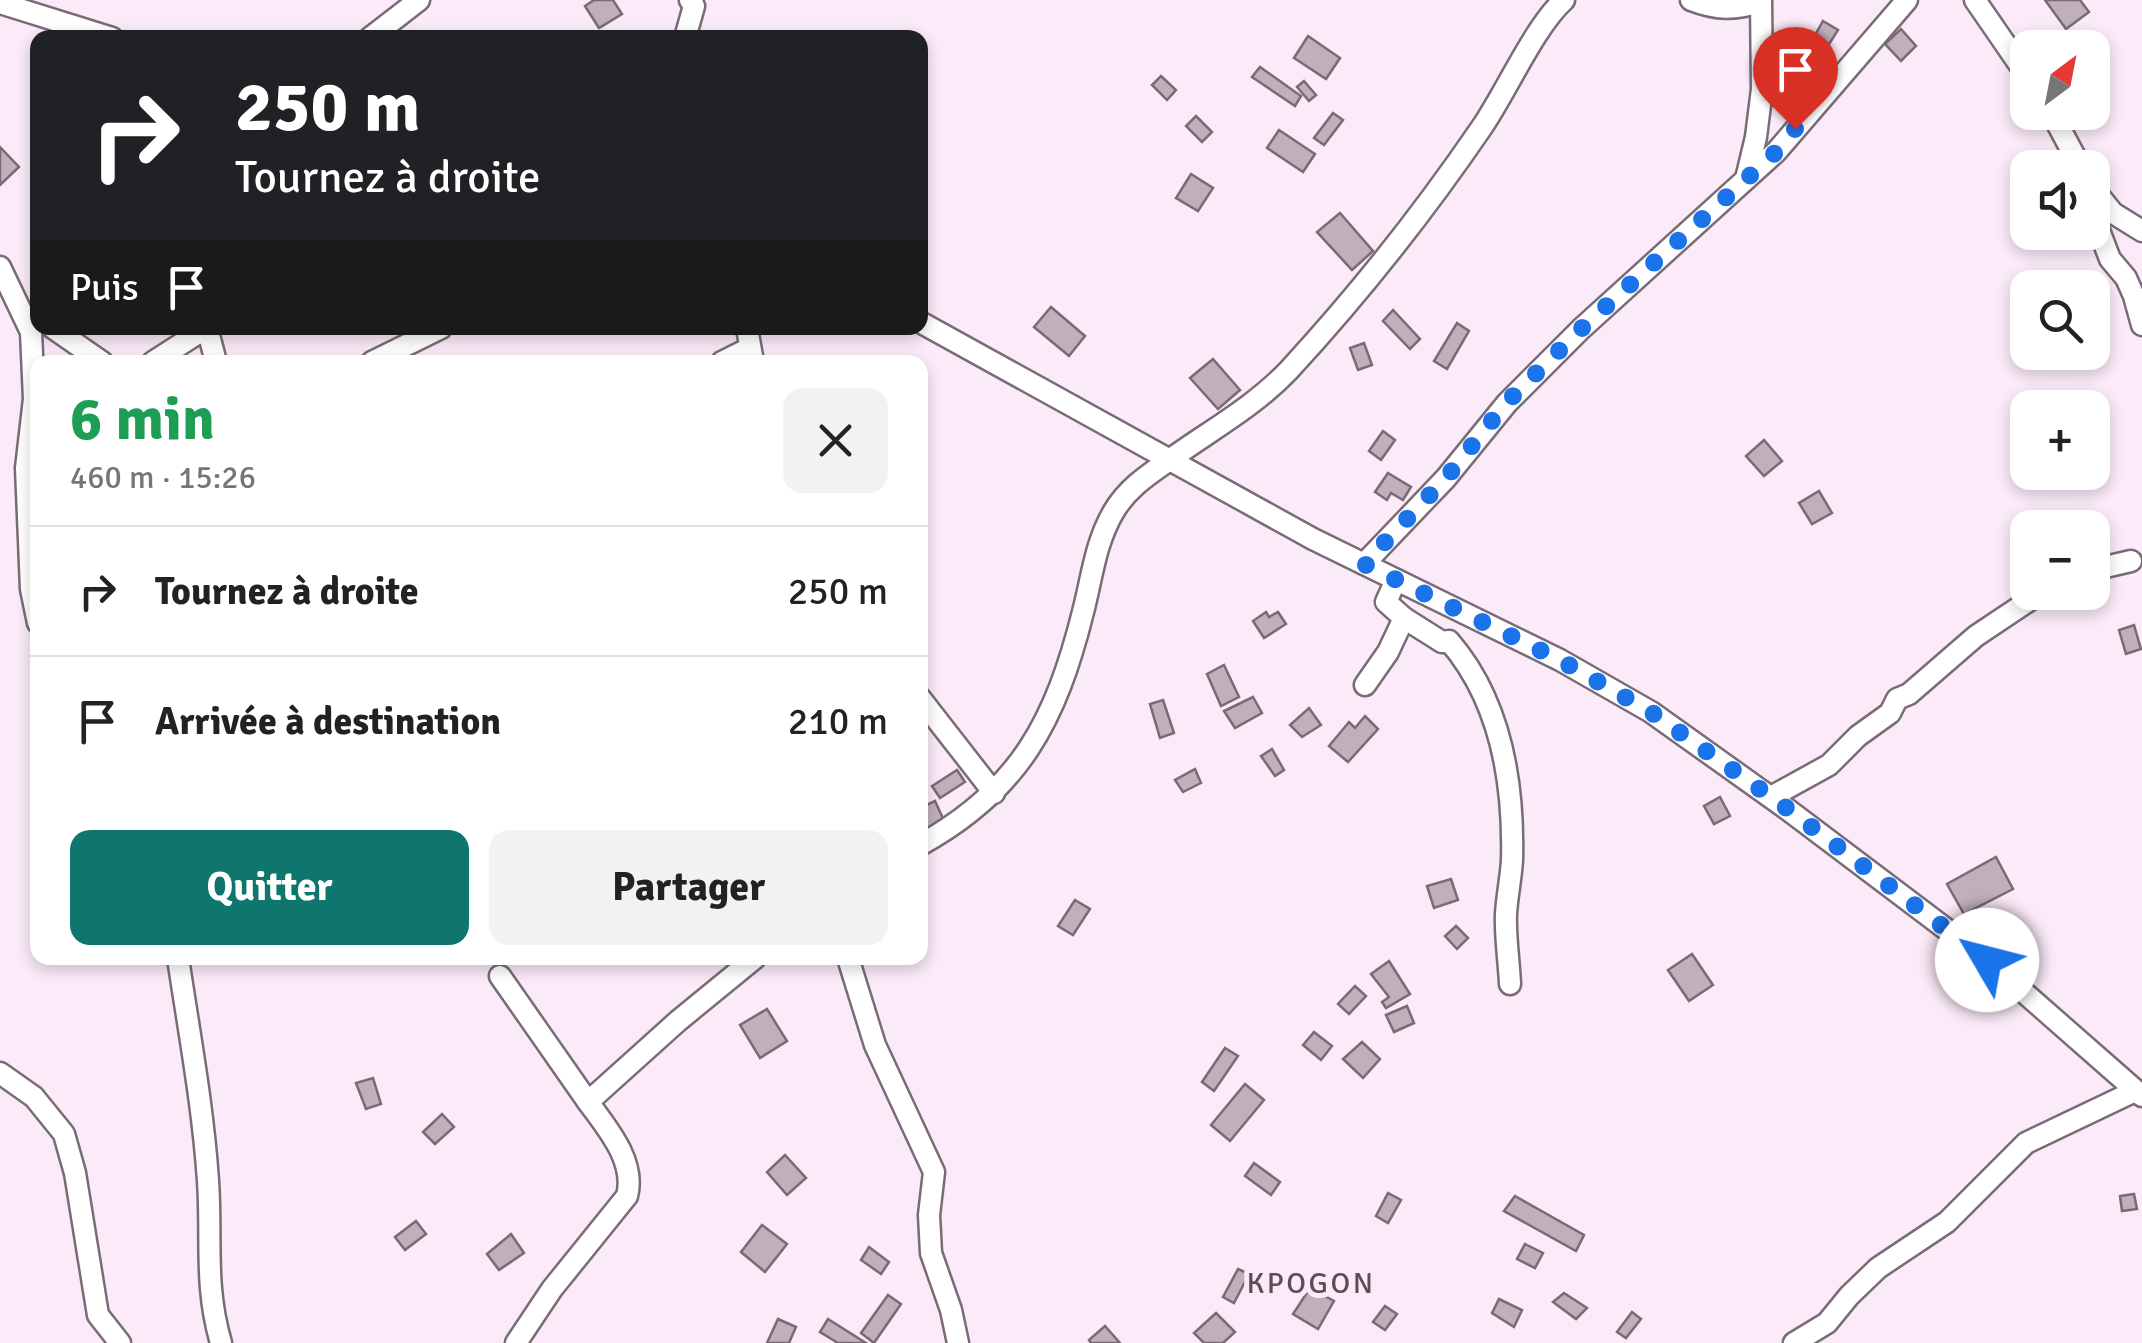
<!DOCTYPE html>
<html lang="fr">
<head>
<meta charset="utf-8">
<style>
  body { margin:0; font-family:Signika,sans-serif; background:#f2f2f2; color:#222; height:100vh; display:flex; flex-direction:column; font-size:38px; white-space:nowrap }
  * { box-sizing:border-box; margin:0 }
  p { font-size:32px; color:#767676 }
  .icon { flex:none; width:55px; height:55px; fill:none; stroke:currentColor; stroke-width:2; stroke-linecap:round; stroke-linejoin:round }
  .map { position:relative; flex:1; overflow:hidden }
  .drawer { position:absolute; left:30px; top:355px; width:898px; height:610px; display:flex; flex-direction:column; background:#fff; border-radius:20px; box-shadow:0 5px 15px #0003 }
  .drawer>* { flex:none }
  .banner { position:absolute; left:30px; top:30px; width:898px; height:305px; border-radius:20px; box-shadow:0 5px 15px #0003; background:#202124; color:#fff; overflow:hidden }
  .needle { width:65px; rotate:32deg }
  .controls { position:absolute; left:2010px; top:30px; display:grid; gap:20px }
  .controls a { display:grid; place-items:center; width:100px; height:100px; border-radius:20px; background:#fff; box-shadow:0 5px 15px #0003; font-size:50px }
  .pin { position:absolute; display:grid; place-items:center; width:85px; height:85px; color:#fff; margin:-102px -42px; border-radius:50% 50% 50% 0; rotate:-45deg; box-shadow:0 0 10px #0007 }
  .pin .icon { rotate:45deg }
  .me { position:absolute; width:110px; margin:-55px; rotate:307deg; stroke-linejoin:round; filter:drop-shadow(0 0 8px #0008) }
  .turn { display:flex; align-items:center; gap:35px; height:210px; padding:0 40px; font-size:45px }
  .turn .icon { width:130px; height:130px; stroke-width:2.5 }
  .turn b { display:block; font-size:70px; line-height:85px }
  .then { display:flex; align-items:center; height:95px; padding:0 40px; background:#0003; gap:20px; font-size:38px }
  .round { display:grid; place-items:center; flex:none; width:105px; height:105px; border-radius:20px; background:#f2f2f2 }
  .head { display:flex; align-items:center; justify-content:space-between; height:170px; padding:0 40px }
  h1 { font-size:60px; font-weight:700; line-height:75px; color:#1e9e55 }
  .action { display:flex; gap:20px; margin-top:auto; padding:20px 40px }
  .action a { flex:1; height:115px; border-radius:20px; background:#0f766e; color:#fff; font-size:40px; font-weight:700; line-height:115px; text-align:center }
  .action a+a { background:#f2f2f2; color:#222 }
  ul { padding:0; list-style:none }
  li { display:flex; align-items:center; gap:30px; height:130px; padding:0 40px; border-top:2px solid #e0e0e0 }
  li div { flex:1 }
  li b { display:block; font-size:38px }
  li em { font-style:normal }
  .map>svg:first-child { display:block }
</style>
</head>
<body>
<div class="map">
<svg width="2142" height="1343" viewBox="0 0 2142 1343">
  <rect width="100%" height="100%" fill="#fbeaf8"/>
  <g fill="#c0b0bc" stroke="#796a76" stroke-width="2.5">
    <path d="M 594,0 L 613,0 L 622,14 L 599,28 L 585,6 Z"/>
    <path d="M 2045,0 L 2080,0 L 2089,12 L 2066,29 Z"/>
    <path d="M 1823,21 L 1838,30 L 1824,52 L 1810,44 Z"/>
    <path d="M 1901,29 L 1916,46 L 1901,61 L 1885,44 Z"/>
    <path d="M 1308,36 L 1340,58 L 1326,79 L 1294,58 Z"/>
    <path d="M 1260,67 L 1301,96 L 1295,106 L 1252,77 Z"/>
    <path d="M 1161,76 L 1176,90 L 1167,100 L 1152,85 Z"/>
    <path d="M 1304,81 L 1316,95 L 1309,101 L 1297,87 Z"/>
    <path d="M 1333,113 L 1343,120 L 1324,145 L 1314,138 Z"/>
    <path d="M 1196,116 L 1212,132 L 1202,142 L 1186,126 Z"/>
    <path d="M 1279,130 L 1315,154 L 1303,172 L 1267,148 Z"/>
    <path d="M 0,147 L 19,167 L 0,185 Z"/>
    <path d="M 1191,174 L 1213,188 L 1198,211 L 1176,198 Z"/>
    <path d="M 1340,213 L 1373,251 L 1352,270 L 1317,232 Z"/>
    <path d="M 1051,307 L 1085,336 L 1069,356 L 1034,327 Z"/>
    <path d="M 1393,310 L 1420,339 L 1410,349 L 1383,321 Z"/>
    <path d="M 1457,323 L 1469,331 L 1447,369 L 1434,361 Z"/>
    <path d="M 1364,343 L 1372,365 L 1358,370 L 1350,348 Z"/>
    <path d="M 1213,359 L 1240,390 L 1218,409 L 1190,378 Z"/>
    <path d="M 1383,431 L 1395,440 L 1381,460 L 1369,451 Z"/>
    <path d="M 1764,440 L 1782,461 L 1764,476 L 1746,456 Z"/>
    <path d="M 1388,473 L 1411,487 L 1403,500 L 1391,493 L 1387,500 L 1375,492 Z"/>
    <path d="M 1819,491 L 1832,513 L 1812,524 L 1799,503 Z"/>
    <path d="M 1266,612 L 1269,617 L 1278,612 L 1286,624 L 1264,638 L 1253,621 Z"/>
    <path d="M 2134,625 L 2141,649 L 2126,654 L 2119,630 Z"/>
    <path d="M 1224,665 L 1239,697 L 1221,706 L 1207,674 Z"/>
    <path d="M 1253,697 L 1262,713 L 1235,728 L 1224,711 Z"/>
    <path d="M 1163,700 L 1174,733 L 1160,738 L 1150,704 Z"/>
    <path d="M 1309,708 L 1321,725 L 1302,737 L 1290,725 Z"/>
    <path d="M 1365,716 L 1378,729 L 1348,762 L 1329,746 L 1349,722 L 1355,728 Z"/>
    <path d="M 1272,749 L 1284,770 L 1275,776 L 1261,756 Z"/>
    <path d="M 1195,769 L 1201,783 L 1183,792 L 1175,780 Z"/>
    <path d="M 957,770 L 965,782 L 940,798 L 932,786 Z"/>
    <path d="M 1720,797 L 1730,816 L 1714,824 L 1704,806 Z"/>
    <path d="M 935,801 L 946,825 L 925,835 L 920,824 L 920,808 Z"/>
    <path d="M 1996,857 L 2013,889 L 1964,914 L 1947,884 Z"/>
    <path d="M 1451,879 L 1458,900 L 1434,908 L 1427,886 Z"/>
    <path d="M 1075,900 L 1090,909 L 1073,935 L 1058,926 Z"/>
    <path d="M 1456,926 L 1468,938 L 1457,949 L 1445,936 Z"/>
    <path d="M 1692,954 L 1713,985 L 1689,1001 L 1668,970 Z"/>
    <path d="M 1389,961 L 1410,994 L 1386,1008 L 1382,1002 L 1389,997 L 1371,974 Z"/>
    <path d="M 1355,986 L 1366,996 L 1349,1014 L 1338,1004 Z"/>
    <path d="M 1407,1006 L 1414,1023 L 1394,1032 L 1386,1015 Z"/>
    <path d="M 767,1009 L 787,1041 L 760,1058 L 740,1025 Z"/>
    <path d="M 1314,1032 L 1332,1046 L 1321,1060 L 1303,1045 Z"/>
    <path d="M 1362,1042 L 1380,1059 L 1363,1078 L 1343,1059 Z"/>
    <path d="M 1225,1048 L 1238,1056 L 1214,1091 L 1202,1082 Z"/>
    <path d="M 373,1078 L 381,1104 L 366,1109 L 356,1083 Z"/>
    <path d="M 1245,1084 L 1264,1100 L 1230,1141 L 1211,1125 Z"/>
    <path d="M 442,1114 L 454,1127 L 435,1144 L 423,1132 Z"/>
    <path d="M 785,1155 L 806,1178 L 787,1195 L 767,1172 Z"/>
    <path d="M 1254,1163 L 1280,1182 L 1271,1195 L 1245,1176 Z"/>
    <path d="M 1388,1193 L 1401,1200 L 1388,1223 L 1376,1216 Z"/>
    <path d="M 2134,1194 L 2137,1209 L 2122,1211 L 2120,1196 Z"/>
    <path d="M 1515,1196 L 1584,1235 L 1576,1251 L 1504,1211 Z"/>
    <path d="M 416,1221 L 426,1234 L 405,1250 L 395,1237 Z"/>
    <path d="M 762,1225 L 787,1244 L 765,1272 L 741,1252 Z"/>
    <path d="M 511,1234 L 524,1253 L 499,1270 L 487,1254 Z"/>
    <path d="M 1525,1244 L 1543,1253 L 1535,1268 L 1517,1259 Z"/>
    <path d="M 869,1247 L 889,1262 L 881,1274 L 861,1260 Z"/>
    <path d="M 1238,1269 L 1249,1274 L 1234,1303 L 1223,1297 Z"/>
    <path d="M 1310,1288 L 1334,1301 L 1318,1329 L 1293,1314 Z"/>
    <path d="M 1564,1293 L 1587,1308 L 1576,1319 L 1553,1302 Z"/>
    <path d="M 888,1295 L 901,1304 L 874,1343 L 861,1333 Z"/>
    <path d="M 1499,1299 L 1522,1310 L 1514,1327 L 1492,1313 Z"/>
    <path d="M 1385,1306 L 1397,1314 L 1385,1330 L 1373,1322 Z"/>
    <path d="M 1632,1312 L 1641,1319 L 1626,1338 L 1617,1332 Z"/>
    <path d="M 1216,1313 L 1235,1332 L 1223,1343 L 1204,1343 L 1194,1333 Z"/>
    <path d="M 778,1319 L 796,1327 L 789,1343 L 767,1343 Z"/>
    <path d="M 828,1319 L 866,1343 L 838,1343 L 820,1332 Z"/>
    <path d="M 1105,1326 L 1120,1343 L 1091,1343 L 1089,1340 Z"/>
  </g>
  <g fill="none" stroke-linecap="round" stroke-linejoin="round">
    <g stroke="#7a6c77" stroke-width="25">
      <g id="minor">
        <path d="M 1691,0 C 1717,10 1734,10 1760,2"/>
        <path d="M 1975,0 L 2028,77"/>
        <path d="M 0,3 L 112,38"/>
        <path d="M 370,38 L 419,0"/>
        <path d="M 685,38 L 694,6 L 690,0"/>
        <path d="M 2051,112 L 2081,168"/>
        <path d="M 1746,179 L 1756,137 L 1762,89 L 1761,0"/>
        <path d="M 2092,187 L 2113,213 L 2142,231"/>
        <path d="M 2092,212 L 2110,259 L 2126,278 L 2134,296 L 2142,325"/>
        <path d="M 0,267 L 31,332 L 34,399 L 26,468 L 31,589 L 38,623"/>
        <path d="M 920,322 L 1313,539 L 1560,660 L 1651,712 L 1787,809 L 1987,960 L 2142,1096"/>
        <path d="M 53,328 L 102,362"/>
        <path d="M 747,328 L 753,362"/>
        <path d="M 202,330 L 210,339 L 216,362"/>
        <path d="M 153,362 L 206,328"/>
        <path d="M 372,362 L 441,328"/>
        <path d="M 722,362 L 750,348"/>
        <path d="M 1364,564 L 1446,478 L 1507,403 L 1581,329 L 1776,152 L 1907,0"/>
        <path d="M 2092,570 L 2131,561"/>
        <path d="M 1404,618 L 1442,642 L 1449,641 C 1501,701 1514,782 1512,860 C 1511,878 1507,896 1506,914 C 1505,936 1509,961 1510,984"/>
        <path d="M 1365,685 L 1388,652 L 1404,618 L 1386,602 L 1396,580"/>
        <path d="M 920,698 L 994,793"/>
        <path d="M 1771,797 L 1829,765 L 1858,736 L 1890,713 L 1897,699 L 1909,694 L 1976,636 L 2042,592"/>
        <path d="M 920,845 C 1020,790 1056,720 1083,612 C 1092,578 1095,543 1114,511 C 1129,486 1151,473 1175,456 C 1213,429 1256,405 1289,370 C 1359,294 1424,212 1482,127 C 1506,92 1535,26 1564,0"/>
        <path d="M 178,958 C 189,1032 203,1106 208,1181 C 212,1239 204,1285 221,1343"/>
        <path d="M 848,958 L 875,1045 L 934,1172 L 929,1215 L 931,1253 L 951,1310 L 958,1343"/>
        <path d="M 500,976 L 588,1102 L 678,1021 L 755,958"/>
        <path d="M 0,1073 L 34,1097 L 64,1134 L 75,1173 L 98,1315 L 120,1343"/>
        <path d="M 516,1343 L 552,1289 L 627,1196 C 636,1162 608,1129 588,1102"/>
        <path d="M 1794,1343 L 1827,1323 L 1849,1296 L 1878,1268 L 1947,1222 L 2026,1143 L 2135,1091"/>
      </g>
    </g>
    <use href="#minor" stroke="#fff" stroke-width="20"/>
  </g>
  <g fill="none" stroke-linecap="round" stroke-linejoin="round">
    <path stroke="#1a73e8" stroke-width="18" stroke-dasharray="0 32.4" d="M 1795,129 L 1776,152 L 1581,329 L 1507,402 L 1446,478 L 1364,564 L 1560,660 L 1651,712 L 1788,809 L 1987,960"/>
  </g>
  <g text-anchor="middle" stroke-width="10" stroke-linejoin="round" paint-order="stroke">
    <g font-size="30" letter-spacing="2.5" fill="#5c4e59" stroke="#fbeaf8">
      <text x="1311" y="1293">KPOGON</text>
    </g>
  </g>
</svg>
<div class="controls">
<a><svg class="needle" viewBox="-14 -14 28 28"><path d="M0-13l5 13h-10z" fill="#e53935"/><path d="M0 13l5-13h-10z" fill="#767676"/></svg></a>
<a><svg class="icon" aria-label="sound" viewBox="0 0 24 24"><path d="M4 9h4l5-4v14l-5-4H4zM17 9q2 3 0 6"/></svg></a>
<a><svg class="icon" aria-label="search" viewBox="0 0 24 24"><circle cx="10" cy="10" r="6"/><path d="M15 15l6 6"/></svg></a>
<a>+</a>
<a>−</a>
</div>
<div class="pin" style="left:1795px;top:129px;background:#d93025"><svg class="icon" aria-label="arrive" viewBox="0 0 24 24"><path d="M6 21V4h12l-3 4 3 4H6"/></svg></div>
<svg class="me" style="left:1987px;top:960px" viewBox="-20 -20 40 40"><circle r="19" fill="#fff"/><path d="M0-13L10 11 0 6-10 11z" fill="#1a73e8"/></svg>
<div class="banner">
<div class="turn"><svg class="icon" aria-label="right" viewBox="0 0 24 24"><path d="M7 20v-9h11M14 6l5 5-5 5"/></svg><div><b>250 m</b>Tournez à droite</div></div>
<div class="then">Puis<svg class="icon" aria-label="arrive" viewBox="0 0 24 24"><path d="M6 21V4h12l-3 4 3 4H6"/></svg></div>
</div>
<section class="drawer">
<div class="head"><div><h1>6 min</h1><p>460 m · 15:26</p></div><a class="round"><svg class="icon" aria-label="close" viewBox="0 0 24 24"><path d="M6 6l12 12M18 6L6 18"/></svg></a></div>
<ul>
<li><svg class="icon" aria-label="right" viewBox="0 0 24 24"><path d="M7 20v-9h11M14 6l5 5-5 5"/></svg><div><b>Tournez à droite</b></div><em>250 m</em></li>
<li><svg class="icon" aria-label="arrive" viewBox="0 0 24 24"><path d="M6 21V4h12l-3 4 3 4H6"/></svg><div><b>Arrivée à destination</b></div><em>210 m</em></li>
</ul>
<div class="action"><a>Quitter</a><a>Partager</a></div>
</section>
</div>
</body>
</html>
